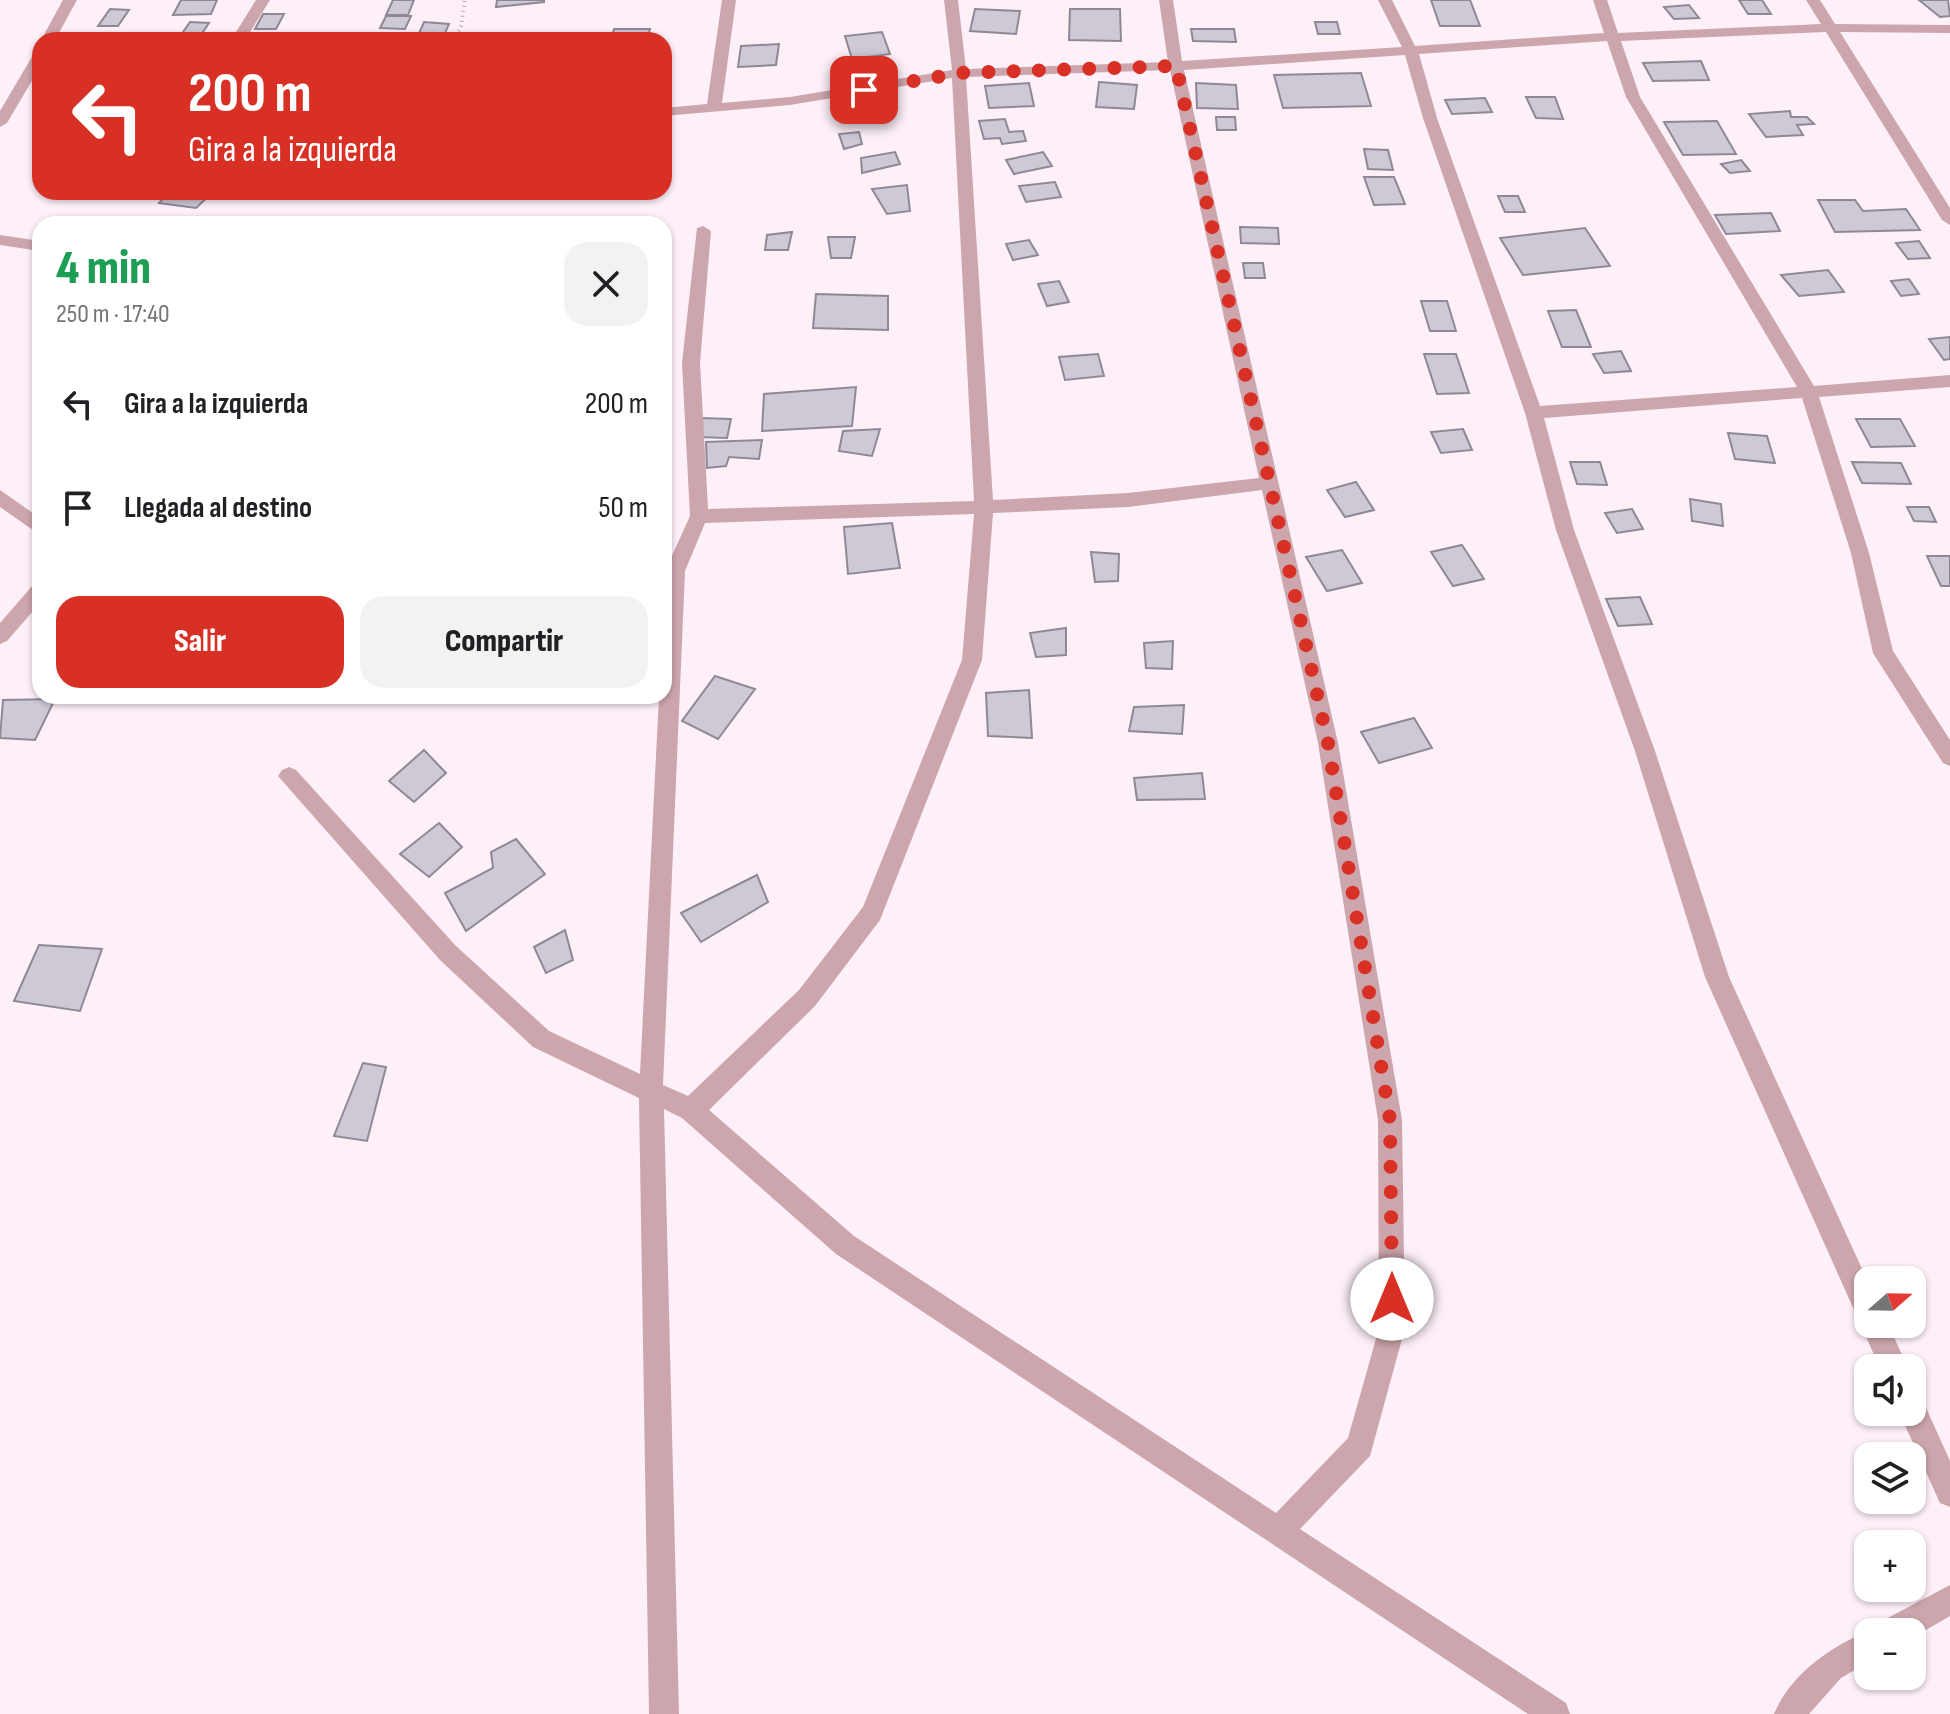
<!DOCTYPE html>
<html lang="es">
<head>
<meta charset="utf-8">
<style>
  body { margin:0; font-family:"Sofia Sans Condensed",sans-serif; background:#f2f2f2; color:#202124; height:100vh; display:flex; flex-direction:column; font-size:30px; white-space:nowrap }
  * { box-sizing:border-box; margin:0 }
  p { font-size:26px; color:#757577 }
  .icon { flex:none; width:44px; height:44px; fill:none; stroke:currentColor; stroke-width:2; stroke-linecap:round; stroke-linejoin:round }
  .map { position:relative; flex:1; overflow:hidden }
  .side { position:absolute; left:32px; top:216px; width:640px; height:488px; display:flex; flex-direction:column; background:#fff; border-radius:24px; box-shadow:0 2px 6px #0004 }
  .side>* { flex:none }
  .guide { position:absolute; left:32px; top:32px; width:640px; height:168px; border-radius:24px; box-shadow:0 2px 6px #0004; background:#d93025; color:#fff; overflow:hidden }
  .needle { width:52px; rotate:70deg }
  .controls { position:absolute; left:1854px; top:1266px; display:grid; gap:16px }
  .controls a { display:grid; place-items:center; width:72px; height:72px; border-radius:16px; background:#fff; box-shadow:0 2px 6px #0004; font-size:40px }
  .pin { position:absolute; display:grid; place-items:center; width:68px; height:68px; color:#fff; margin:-34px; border-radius:16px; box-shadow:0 4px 12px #0006 }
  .me { position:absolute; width:88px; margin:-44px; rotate:0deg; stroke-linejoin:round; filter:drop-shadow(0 0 6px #0008) }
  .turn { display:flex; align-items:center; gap:28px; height:168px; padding:0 24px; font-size:36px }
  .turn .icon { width:104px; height:104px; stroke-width:2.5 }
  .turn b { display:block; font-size:56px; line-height:68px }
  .round { display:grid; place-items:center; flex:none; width:84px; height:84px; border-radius:24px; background:#f2f2f2 }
  .head { display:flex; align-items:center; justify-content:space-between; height:136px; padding:0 24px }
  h1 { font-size:48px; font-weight:800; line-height:60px; color:#1e9e55 }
  .primary-button { display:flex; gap:16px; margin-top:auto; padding:16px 24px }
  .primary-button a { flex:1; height:92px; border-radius:24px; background:#d93025; color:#fff; font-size:32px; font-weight:800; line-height:92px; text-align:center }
  .primary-button a+a { background:#f2f2f2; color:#202124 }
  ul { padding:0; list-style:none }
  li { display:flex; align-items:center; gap:24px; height:104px; padding:0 24px }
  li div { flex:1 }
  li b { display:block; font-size:30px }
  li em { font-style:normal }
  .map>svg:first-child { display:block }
</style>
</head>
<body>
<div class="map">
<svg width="1950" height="1714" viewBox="0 0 1950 1714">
  <rect width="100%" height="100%" fill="#fdf0f9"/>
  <g fill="#cfc9d6" stroke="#8e8995" stroke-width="2">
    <path d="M 181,0 L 217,0 L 211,14 L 173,15 Z"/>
    <path d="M 393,0 L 414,0 L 408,15 L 386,15 Z"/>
    <path d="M 497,0 L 544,0 L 544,2 L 496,7 Z"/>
    <path d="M 1431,0 L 1470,0 L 1480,26 L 1440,26 Z"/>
    <path d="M 1739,0 L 1762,0 L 1771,14 L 1748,14 Z"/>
    <path d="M 1919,0 L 1948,0 L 1950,16 L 1940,17 Z"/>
    <path d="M 1689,5 L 1699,18 L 1674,19 L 1664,7 Z"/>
    <path d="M 110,9 L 129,10 L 118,26 L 98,26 Z"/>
    <path d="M 975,9 L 1020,11 L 1016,34 L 970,31 Z"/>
    <path d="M 1070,9 L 1120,9 L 1121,41 L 1069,40 Z"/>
    <path d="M 263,14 L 284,14 L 276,29 L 255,29 Z"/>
    <path d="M 386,16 L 411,16 L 405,29 L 380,28 Z"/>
    <path d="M 190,22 L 209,23 L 201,35 L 181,35 Z"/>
    <path d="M 424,22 L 449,24 L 442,40 L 416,40 Z"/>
    <path d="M 1315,22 L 1337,22 L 1340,34 L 1318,34 Z"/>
    <path d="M 614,29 L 650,29 L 647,40 L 611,40 Z"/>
    <path d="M 1191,29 L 1234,29 L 1236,42 L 1193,41 Z"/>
    <path d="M 882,32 L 890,54 L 852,59 L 845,36 Z"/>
    <path d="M 130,36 L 128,40 L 59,40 L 59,39 Z"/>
    <path d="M 779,44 L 776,65 L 738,67 L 741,46 Z"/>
    <path d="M 1701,61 L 1709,80 L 1653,81 L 1643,63 Z"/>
    <path d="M 895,66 L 894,75 L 854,75 L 854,67 Z"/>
    <path d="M 1361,73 L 1371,106 L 1283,108 L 1274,75 Z"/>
    <path d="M 1099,82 L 1137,85 L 1134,109 L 1096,107 Z"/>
    <path d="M 1029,83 L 1034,106 L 989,108 L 985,86 Z"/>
    <path d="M 1196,83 L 1236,85 L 1238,109 L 1197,108 Z"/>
    <path d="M 1526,97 L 1555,97 L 1563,119 L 1536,118 Z"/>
    <path d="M 1485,98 L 1492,112 L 1452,114 L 1445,100 Z"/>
    <path d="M 1790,111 L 1791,117 L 1807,117 L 1814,124 L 1797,125 L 1803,135 L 1766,137 L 1749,114 Z"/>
    <path d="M 1216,117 L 1235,117 L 1236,130 L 1217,130 Z"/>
    <path d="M 1005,119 L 1009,132 L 1023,131 L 1026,141 L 1002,144 L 1000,138 L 984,139 L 979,121 Z"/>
    <path d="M 1717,121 L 1736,154 L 1683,155 L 1664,122 Z"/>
    <path d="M 859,132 L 862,144 L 844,149 L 839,134 Z"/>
    <path d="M 1364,149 L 1388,150 L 1393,170 L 1368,169 Z"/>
    <path d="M 895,152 L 900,164 L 862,173 L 861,158 Z"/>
    <path d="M 1043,152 L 1052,166 L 1014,174 L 1006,160 Z"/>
    <path d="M 1741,160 L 1750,171 L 1730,173 L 1721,164 Z"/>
    <path d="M 1364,177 L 1394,177 L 1405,204 L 1374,205 Z"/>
    <path d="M 1055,182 L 1061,197 L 1026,202 L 1019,186 Z"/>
    <path d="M 907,185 L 910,211 L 887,214 L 872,189 Z"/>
    <path d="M 169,192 L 213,192 L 196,208 L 159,203 Z"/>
    <path d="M 1498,196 L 1518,196 L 1525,212 L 1505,212 Z"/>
    <path d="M 1818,200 L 1855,200 L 1863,211 L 1906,209 L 1920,230 L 1835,232 Z"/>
    <path d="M 1771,213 L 1780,231 L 1726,234 L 1715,215 Z"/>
    <path d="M 1240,227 L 1278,228 L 1279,244 L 1241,243 Z"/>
    <path d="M 1585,228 L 1610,266 L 1523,275 L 1500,238 Z"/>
    <path d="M 792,232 L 788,250 L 765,250 L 767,235 Z"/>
    <path d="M 828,237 L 855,237 L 851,258 L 831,258 Z"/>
    <path d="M 1029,240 L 1038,255 L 1013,260 L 1006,244 Z"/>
    <path d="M 1919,241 L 1930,258 L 1908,259 L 1896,243 Z"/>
    <path d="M 1243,263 L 1263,263 L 1265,278 L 1245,278 Z"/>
    <path d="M 1828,270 L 1844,292 L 1799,296 L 1781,275 Z"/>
    <path d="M 1909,279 L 1919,294 L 1901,296 L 1891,281 Z"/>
    <path d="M 1059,281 L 1069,302 L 1047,306 L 1038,284 Z"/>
    <path d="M 816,294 L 888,296 L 888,330 L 813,328 Z"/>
    <path d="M 1421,301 L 1447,301 L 1456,331 L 1430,331 Z"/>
    <path d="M 1576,310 L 1591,347 L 1562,347 L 1548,311 Z"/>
    <path d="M 1950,337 L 1950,359 L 1944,360 L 1929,339 Z"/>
    <path d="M 1621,351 L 1631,371 L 1604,373 L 1593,354 Z"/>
    <path d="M 1098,354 L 1104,376 L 1065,380 L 1059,357 Z"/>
    <path d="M 1424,354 L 1456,354 L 1469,393 L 1437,394 Z"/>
    <path d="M 856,387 L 852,426 L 762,431 L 764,394 Z"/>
    <path d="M 700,418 L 731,419 L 727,438 L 698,437 Z"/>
    <path d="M 1856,419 L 1900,419 L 1915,446 L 1871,447 Z"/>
    <path d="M 880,429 L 872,456 L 839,451 L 843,431 Z"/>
    <path d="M 1463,429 L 1472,450 L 1441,453 L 1431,432 Z"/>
    <path d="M 1728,433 L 1767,436 L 1775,463 L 1735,459 Z"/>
    <path d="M 762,440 L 759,459 L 729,457 L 726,466 L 707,468 L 706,442 Z"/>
    <path d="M 1570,462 L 1600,462 L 1607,485 L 1577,484 Z"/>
    <path d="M 1852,462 L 1901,463 L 1911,484 L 1862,483 Z"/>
    <path d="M 1356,482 L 1374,510 L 1345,517 L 1327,490 Z"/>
    <path d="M 1690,499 L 1721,504 L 1723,526 L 1692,521 Z"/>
    <path d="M 1907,507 L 1929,507 L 1936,522 L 1914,521 Z"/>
    <path d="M 1632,509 L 1643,529 L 1617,533 L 1605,513 Z"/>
    <path d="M 892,523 L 900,568 L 848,574 L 844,527 Z"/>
    <path d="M 1462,545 L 1484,579 L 1453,586 L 1431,552 Z"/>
    <path d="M 1342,550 L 1362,583 L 1327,591 L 1306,557 Z"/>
    <path d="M 1091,552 L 1119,554 L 1118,581 L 1095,582 Z"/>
    <path d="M 1927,556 L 1950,556 L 1950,586 L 1941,586 Z"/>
    <path d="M 1640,597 L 1652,624 L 1618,626 L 1606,599 Z"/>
    <path d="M 1066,628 L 1066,655 L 1036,657 L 1030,633 Z"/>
    <path d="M 1173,641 L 1172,669 L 1146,668 L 1144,643 Z"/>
    <path d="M 715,676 L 755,689 L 718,739 L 682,721 Z"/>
    <path d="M 1029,690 L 1032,738 L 988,736 L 986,693 Z"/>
    <path d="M 55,699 L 35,740 L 0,738 L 3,700 Z"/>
    <path d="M 1184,705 L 1182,734 L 1129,731 L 1134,707 Z"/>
    <path d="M 1414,718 L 1432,748 L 1379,763 L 1361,732 Z"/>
    <path d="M 424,750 L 446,773 L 414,802 L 389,781 Z"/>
    <path d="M 1202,773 L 1205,799 L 1137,800 L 1134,778 Z"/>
    <path d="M 439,823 L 462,847 L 429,877 L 400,854 Z"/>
    <path d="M 516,839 L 545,874 L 466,931 L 445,893 L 493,868 L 491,852 Z"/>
    <path d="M 757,875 L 768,902 L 701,942 L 681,913 Z"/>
    <path d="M 565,930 L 573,960 L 546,973 L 534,947 Z"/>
    <path d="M 39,945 L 102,949 L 80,1011 L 14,1001 Z"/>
    <path d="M 363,1063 L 386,1067 L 367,1141 L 334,1136 Z"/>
  </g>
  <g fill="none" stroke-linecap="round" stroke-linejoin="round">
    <path stroke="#b7acb3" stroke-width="4" stroke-dasharray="1 4" stroke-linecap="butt" d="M 454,40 L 461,26 L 465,0"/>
    <g fill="#cca6ac" fill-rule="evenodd">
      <path d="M 63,0 L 77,0 L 55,40 L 41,40 Z"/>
      <path d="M 256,0 L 270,0 L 245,40 L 231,40 Z"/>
      <path d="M 722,0 L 736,0 L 722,103 L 790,97 L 952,70 L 944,0 L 958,0 L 966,69 L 1168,62 L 1159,0 L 1173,0 L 1182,61 L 1402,47 L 1378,0 L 1392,0 L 1415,46 L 1604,33 L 1593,0 L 1607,0 L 1618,33 L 1821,24 L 1806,0 L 1820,0 L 1835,24 L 1950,25 L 1950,33 L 1840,32 L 1950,208 L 1950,225 L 1942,220 L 1826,32 L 1621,41 L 1640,97 L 1814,386 L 1950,375 L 1950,387 L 1819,397 L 1869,553 L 1893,651 L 1950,740 L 1950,766 L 1943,763 L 1873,653 L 1851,553 L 1802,398 L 1544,418 L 1574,530 L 1655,751 L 1729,977 L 1868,1282 L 1868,1324 L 1888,1324 L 1908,1368 L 1880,1368 L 1705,977 L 1635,751 L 1556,530 L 1525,413 L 1423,118 L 1405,55 L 1184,70 L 1338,743 L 1402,1120 L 1405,1328 L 1370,1456 L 1300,1529 L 1566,1703 L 1570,1714 L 1528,1714 L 836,1254 L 682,1118 L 664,1109 L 679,1714 L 649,1714 L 639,1098 L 533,1047 L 440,960 L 278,776 L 282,770 L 289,767 L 296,770 L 456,946 L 549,1031 L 640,1074 L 659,696 L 664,696 L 665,571 L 690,516 L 682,363 L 697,228 L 703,226 L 711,231 L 700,363 L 708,509 L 974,501 L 952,78 L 790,105 L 664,116 L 664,108 L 707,104 ZM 1607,41 L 1626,97 L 1797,387 L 1540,406 L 1437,118 L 1419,54 ZM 1170,70 L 1259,478 L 1128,493 L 993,500 L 966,77 ZM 1262,490 L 1318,743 L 1378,1120 L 1379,1328 L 1348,1438 L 1276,1513 L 854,1236 L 709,1110 L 815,1006 L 880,920 L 982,660 L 993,513 L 1128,507 ZM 974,514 L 962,660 L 863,907 L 799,990 L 688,1096 L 663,1085 L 685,571 L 705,523 Z"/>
      <path d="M 40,51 L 40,67 L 7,123 L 0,127 L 0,111 L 33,55 Z"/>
      <path d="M 0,235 L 40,241 L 40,251 L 0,245 Z"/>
      <path d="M 0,490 L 40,518 L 40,535 L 0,507 Z"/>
      <path d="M 40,583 L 40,603 L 7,641 L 0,644 L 0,623 L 33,585 Z"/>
      <path d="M 1912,1395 L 1922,1399 L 1950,1461 L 1950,1507 L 1940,1503 L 1899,1412 L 1912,1412 Z"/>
      <path d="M 1950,1585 L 1950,1616 L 1912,1638 L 1912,1632 L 1878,1632 L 1882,1621 Z"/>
      <path d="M 1868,1631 L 1868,1662 L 1841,1678 L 1809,1714 L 1774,1714 C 1790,1675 1830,1647 1868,1631 Z"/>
    </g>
  </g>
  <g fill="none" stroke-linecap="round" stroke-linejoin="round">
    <path stroke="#d93025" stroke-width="14" stroke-dasharray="0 25.2" d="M 864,90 L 959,73 L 1176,66 L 1328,743 L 1390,1120 L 1392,1299"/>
  </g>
</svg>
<div class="controls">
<a><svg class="needle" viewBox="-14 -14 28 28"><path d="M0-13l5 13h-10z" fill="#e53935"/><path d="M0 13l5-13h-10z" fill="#757577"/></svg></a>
<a><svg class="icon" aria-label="sound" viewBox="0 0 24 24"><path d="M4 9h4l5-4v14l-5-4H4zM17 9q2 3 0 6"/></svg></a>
<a><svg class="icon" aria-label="layers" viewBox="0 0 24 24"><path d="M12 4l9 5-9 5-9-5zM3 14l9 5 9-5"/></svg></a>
<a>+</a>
<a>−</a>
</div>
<div class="pin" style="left:864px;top:90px;background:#d93025"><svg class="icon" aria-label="arrive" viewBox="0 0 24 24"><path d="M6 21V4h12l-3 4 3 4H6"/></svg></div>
<svg class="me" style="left:1392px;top:1299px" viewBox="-20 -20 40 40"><circle r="19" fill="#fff"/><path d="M0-13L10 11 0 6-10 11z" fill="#d93025"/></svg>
<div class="guide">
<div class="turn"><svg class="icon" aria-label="left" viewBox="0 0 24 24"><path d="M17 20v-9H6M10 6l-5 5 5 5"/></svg><div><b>200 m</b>Gira a la izquierda</div></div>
</div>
<section class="side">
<div class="head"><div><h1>4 min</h1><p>250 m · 17:40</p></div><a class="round"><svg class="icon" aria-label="close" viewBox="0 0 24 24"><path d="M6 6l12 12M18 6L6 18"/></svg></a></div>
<ul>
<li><svg class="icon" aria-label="left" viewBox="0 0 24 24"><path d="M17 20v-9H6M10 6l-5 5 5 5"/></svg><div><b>Gira a la izquierda</b></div><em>200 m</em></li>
<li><svg class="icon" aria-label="arrive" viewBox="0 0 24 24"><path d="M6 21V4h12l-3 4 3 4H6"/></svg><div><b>Llegada al destino</b></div><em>50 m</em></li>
</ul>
<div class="primary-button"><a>Salir</a><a>Compartir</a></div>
</section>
</div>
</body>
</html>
